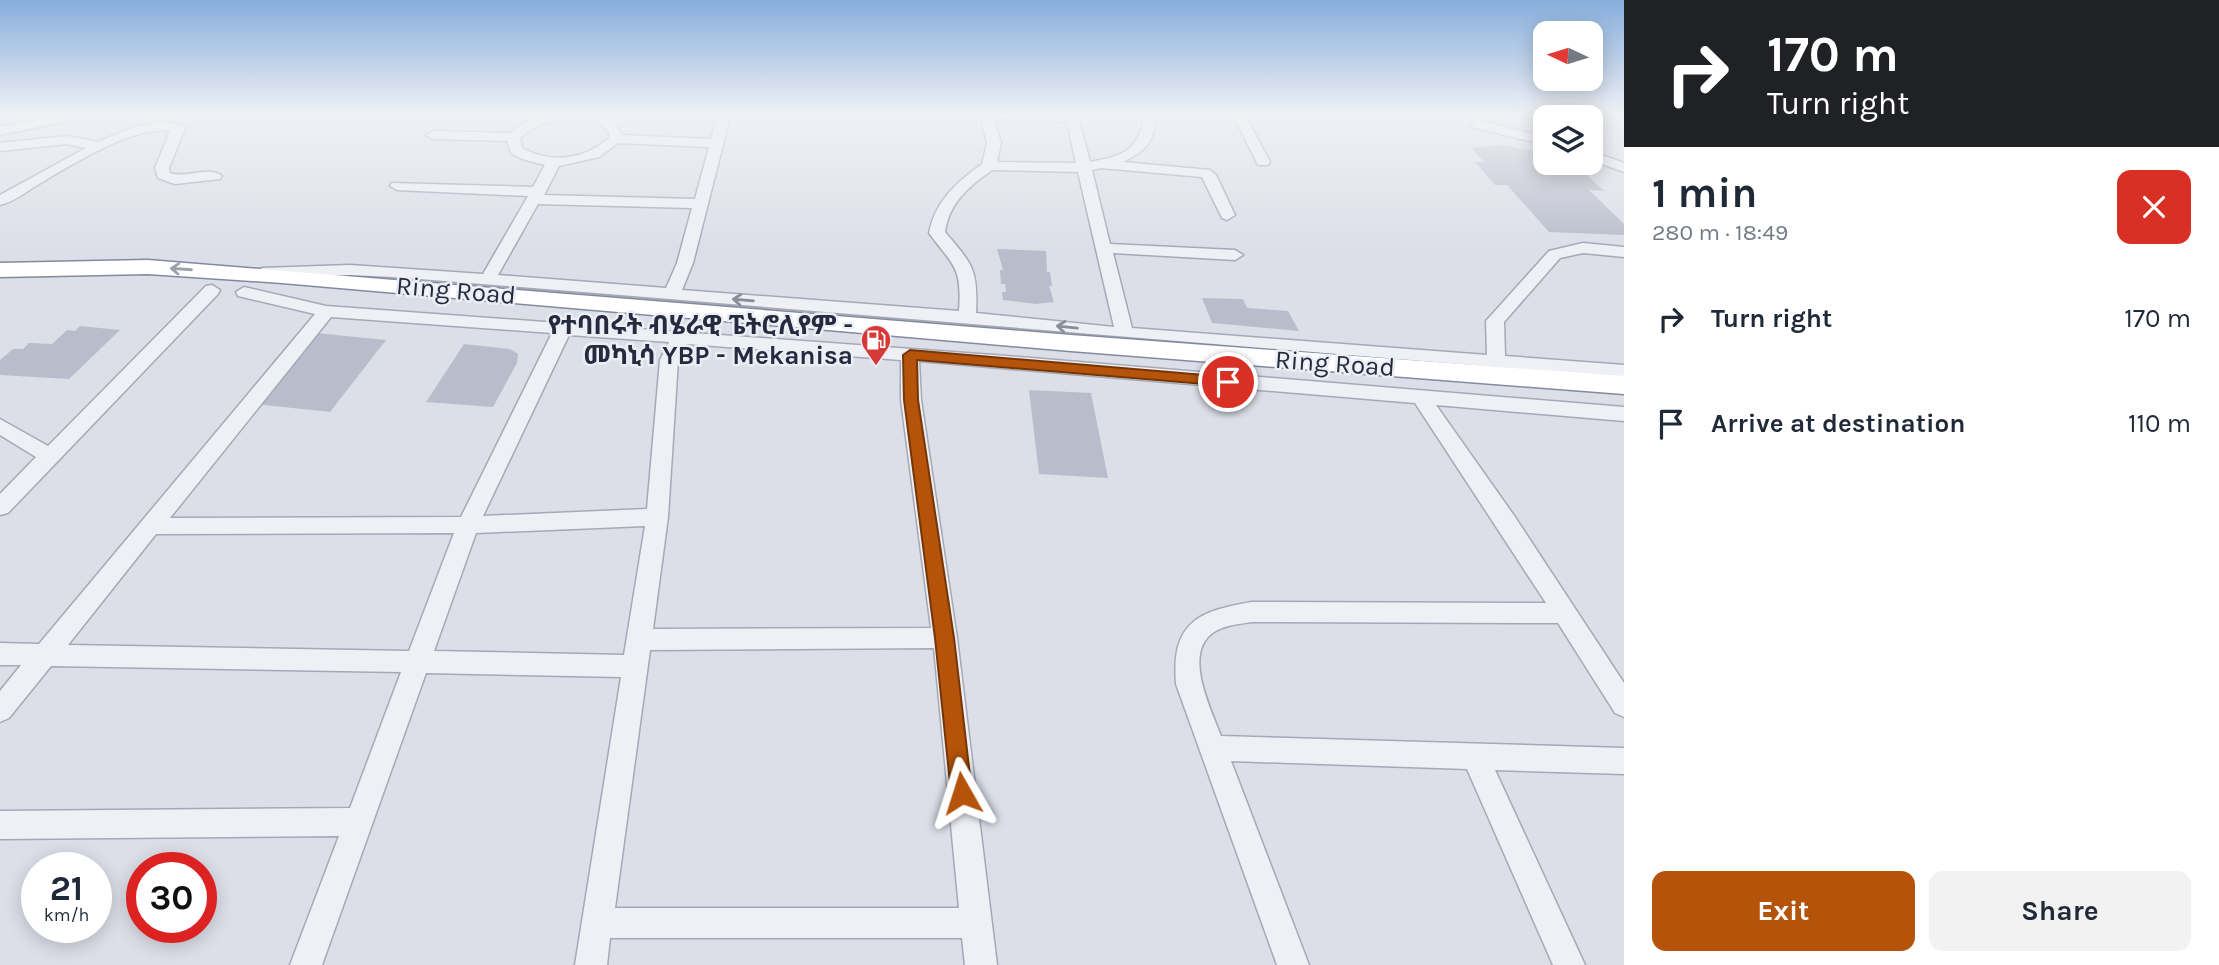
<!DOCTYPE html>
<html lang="en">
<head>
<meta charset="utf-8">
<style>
  body { margin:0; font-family:Karla,"Noto Sans Ethiopic",sans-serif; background:#f2f2f3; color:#1f2937; height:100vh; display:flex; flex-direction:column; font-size:26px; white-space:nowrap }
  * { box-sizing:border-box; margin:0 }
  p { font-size:23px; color:#747a83 }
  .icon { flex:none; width:38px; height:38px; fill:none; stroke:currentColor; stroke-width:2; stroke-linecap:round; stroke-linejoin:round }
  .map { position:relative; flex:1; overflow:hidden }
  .side { display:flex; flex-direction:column; background:#fff; width:595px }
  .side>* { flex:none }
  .banner { background:#202124; color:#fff; overflow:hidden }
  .needle { width:46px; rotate:274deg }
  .tools { position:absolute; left:1533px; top:21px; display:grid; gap:14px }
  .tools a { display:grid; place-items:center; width:70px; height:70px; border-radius:14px; background:#fff; box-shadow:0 4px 18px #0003; font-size:35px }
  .speed { position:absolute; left:21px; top:852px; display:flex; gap:14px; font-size:35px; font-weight:700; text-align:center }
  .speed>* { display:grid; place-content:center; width:91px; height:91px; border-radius:50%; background:#fff; box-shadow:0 4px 18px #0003; line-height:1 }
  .speed small { font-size:18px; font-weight:400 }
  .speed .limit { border:10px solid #d22; background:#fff; color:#111 }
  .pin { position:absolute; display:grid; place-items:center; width:60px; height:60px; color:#fff; margin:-30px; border:4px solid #fff; border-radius:50%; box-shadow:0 2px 7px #0007 }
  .me { position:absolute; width:77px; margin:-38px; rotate:354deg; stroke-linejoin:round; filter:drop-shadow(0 0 5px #0008) }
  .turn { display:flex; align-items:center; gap:24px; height:147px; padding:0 28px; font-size:32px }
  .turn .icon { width:91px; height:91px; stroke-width:2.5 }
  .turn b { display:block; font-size:49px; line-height:60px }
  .round { display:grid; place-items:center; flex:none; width:74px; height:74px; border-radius:14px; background:#f2f2f3 }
  .headline { display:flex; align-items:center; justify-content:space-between; height:119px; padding:0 28px }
  h1 { font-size:42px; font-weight:700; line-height:52px }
  .action { display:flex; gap:14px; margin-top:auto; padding:14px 28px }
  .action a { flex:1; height:80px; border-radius:14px; background:#b45309; color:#fff; font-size:28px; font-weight:700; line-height:80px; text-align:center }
  .action a+a { background:#f2f2f3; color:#1f2937 }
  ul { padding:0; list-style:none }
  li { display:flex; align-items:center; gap:21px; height:105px; padding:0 28px }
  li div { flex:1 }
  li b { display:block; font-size:26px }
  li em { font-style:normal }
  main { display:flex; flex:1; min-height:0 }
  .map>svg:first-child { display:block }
</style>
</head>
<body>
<main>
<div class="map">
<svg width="1624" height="965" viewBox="0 0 1624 965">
  <rect width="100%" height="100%" fill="#dcdfe8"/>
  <g fill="#b9bdcb">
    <path d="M 1504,145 L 1527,150 L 1543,151 L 1545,163 L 1556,163 L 1561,168 L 1580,168 L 1604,191 L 1589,190 L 1624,224 L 1624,235 L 1549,232 L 1507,185 L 1495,185 L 1475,162 L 1484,162 L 1471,148 Z"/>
    <path d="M 997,249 L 1046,251 L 1047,272 L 1050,272 L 1052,286 L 1049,286 L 1054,302 L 1036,304 L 1003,300 L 1002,292 L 1006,292 L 1005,284 L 1001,284 L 1000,270 L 1003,270 Z"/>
    <path d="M 1202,298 L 1243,299 L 1247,308 L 1288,311 L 1299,331 L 1212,323 Z"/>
    <path d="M 80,326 L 120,330 L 69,379 L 0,375 L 0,360 L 13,349 L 23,349 L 29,343 L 52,344 L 67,330 L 75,331 Z"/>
    <path d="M 316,333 L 386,340 L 330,412 L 255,404 Z"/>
    <path d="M 464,344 L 510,349 L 518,354 L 517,363 L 493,407 L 426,402 Z"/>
    <path d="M 1029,390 L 1091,393 L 1108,478 L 1039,474 Z"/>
  </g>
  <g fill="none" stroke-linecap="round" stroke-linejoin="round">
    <g stroke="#a5a9b5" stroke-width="3">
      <g id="minor">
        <path d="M 67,113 L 91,113 L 85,117 L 0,135 L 0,127 Z"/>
        <path d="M 596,113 L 613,120 L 622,135 L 711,139 L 719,113 L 731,113 L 693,263 L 682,290 L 959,311 C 962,266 954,267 929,233 C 935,201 957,182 982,164 L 987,143 L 981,118 L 988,113 L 1077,113 L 1090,162 C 1125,155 1139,151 1145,113 L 1157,113 C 1154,141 1148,150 1123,162 L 1210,170 L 1216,175 L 1235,215 L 1227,220 L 1222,218 L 1202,177 L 1101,168 L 1092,170 L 1110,244 L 1235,250 L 1243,255 L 1235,260 L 1113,253 L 1132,328 L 1487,355 L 1486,321 L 1549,251 L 1583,243 L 1624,247 L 1624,257 L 1583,253 L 1560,258 L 1504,322 L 1505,356 L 1624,365 L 1624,377 C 1214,345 802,309 393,277 L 350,275 L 262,278 L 254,273 L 262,268 L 350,265 L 483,274 L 528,196 L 397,190 L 390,186 L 392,183 L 533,187 L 545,165 L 522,159 L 511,153 L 507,141 L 433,139 L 426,135 L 433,131 L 510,133 L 529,120 L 549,114 ZM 581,118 L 599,122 L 609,132 L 609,138 C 584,160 551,164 522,148 L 520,138 C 536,123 559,117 581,118 ZM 998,118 L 1067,122 L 1076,163 L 997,162 L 1001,143 L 994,120 ZM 618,143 L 709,147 L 695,199 L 544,195 L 559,166 L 599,157 ZM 992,170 L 1078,172 L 1114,327 L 976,313 C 978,269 973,265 945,232 C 949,203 968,187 992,170 ZM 538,204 L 692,208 L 677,263 L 666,288 L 498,275 Z"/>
        <path d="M 861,113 L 873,113 L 874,118 L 873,121 L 863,121 Z"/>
        <path d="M 1232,113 L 1244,113 L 1270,162 L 1268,165 L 1258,165 Z"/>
        <path d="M 1477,120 L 1545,137 L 1545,145 L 1472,127 L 1470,124 Z"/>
        <path d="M 161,122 L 183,125 L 185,128 L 169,168 L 170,173 C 186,179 209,165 222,176 L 220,179 L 175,184 L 158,178 L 155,168 L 170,131 C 131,126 72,165 39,184 C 27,191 14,202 0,205 L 0,195 L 86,148 L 67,144 L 0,151 L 0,143 L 67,136 L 98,142 L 135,127 Z"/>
        <path d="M 1591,151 L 1624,163 L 1624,172 L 1591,160 Z"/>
        <path d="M 212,285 L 220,290 L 218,294 L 8,513 L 0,515 L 0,494 L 36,457 L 0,435 L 0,419 L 48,446 L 206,286 Z"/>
        <path d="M 244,287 L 326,306 L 1007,356 L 1624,407 L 1624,421 L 1436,405 L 1515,517 L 1624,683 L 1624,717 L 1615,713 L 1558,623 L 1252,622 C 1239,624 1225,625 1214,632 C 1182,653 1211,709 1221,736 L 1624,748 L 1624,774 L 1495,770 L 1585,965 L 1553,965 L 1467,769 L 1231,761 L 1309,965 L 1277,965 L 1176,684 C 1171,623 1197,611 1252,602 L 1546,603 L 1415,403 L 919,361 L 921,400 L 957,638 L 997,965 L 965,965 L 962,938 L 610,938 L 607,965 L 575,965 L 621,677 L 426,673 L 322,965 L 290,965 L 339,836 L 0,839 L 0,811 L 350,808 L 401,672 L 51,666 L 9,718 L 0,722 L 0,691 L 21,665 L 0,665 L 0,643 L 39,644 L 315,314 L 238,296 L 236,292 ZM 331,317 L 552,333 L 461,517 L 170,518 ZM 569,335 L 669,342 L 660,360 L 647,509 L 483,516 ZM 687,344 L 901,360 L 901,400 L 931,628 L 653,629 L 668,517 L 678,360 ZM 645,526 L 624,655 L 434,651 L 476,533 ZM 454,533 L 409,651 L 68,645 L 156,534 ZM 934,648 L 959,908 L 615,908 L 650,650 Z"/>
      </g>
    </g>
    <g stroke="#83899f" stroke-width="3">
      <path id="highway" d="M 148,260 L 1071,335 L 1624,376 L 1624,394 L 1071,351 L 282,283 L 148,274 L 0,277 L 0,263 Z"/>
    </g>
    <use href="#minor" fill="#eff0f6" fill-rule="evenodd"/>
    <use href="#highway" fill="#fff" fill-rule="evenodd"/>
  </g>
  <defs><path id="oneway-shaft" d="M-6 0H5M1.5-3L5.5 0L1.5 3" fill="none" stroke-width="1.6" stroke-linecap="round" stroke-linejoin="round" transform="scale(1.75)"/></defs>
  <use stroke="#9d9fa9" href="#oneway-shaft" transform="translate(181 269) rotate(-176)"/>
  <g stroke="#8a8d9a">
    <use href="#oneway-shaft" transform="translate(743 300) rotate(-175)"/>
    <use href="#oneway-shaft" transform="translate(1067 327) rotate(-174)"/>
  </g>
  <linearGradient id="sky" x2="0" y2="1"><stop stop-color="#86aedc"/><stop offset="0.46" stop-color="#eff1f5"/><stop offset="1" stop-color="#eff1f5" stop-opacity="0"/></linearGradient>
  <rect width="1624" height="248" fill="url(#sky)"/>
  <path fill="#b45309" stroke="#753606" stroke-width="2" d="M 910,350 L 1228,377 L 1236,382 L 1228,386 L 917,360 L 918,400 L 954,638 L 972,793 L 969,800 L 962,803 L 954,800 L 951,793 L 935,638 L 904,400 L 903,355 Z"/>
  <defs>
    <g id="fuel-pin" transform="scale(1.575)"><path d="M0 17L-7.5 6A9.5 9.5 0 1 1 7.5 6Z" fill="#d73937" stroke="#eceef5"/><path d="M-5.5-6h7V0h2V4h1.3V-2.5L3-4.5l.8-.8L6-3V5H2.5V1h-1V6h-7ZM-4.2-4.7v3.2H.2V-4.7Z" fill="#fff"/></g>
  </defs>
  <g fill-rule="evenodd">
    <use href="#fuel-pin" x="876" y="340"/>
  </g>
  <g text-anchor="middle" stroke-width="5" stroke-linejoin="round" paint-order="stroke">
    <g font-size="26" fill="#252a3f" stroke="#eceef5">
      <text transform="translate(456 290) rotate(5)" y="9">Ring Road</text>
      <text transform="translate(1335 363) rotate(4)" y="9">Ring Road</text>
    </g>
    <g font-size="26" font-weight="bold" fill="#252a3f" stroke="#eceef5" text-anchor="end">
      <text x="853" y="334">የተባበሩት ብሄራዊ ፔትሮሊየም -<tspan x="853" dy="30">መካኒሳ YBP - Mekanisa</tspan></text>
    </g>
  </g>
</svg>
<div class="tools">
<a><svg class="needle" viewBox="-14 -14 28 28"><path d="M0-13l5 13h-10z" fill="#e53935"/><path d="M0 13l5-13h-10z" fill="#747a83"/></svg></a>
<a><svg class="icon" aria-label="layers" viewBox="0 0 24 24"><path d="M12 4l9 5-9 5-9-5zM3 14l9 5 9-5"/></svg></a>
</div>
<div class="speed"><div>21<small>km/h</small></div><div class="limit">30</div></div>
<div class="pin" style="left:1228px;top:382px;background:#d93025"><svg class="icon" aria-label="arrive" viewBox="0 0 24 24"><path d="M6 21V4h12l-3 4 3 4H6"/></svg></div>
<svg class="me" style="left:962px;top:793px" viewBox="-20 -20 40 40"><path d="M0-17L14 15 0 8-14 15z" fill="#b45309" stroke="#fff" stroke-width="4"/></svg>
</div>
<section class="side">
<div class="banner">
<div class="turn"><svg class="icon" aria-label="right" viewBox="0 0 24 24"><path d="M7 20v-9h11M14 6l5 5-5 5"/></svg><div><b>170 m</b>Turn right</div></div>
</div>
<div class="headline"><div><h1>1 min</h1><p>280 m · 18:49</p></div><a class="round" style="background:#d93025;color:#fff"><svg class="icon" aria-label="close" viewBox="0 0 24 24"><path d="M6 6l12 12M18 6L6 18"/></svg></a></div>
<ul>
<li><svg class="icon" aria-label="right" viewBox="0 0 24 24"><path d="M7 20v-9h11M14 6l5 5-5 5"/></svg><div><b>Turn right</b></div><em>170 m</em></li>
<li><svg class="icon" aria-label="arrive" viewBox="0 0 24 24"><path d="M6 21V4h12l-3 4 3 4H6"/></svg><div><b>Arrive at destination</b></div><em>110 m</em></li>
</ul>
<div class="action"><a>Exit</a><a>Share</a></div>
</section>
</main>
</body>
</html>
